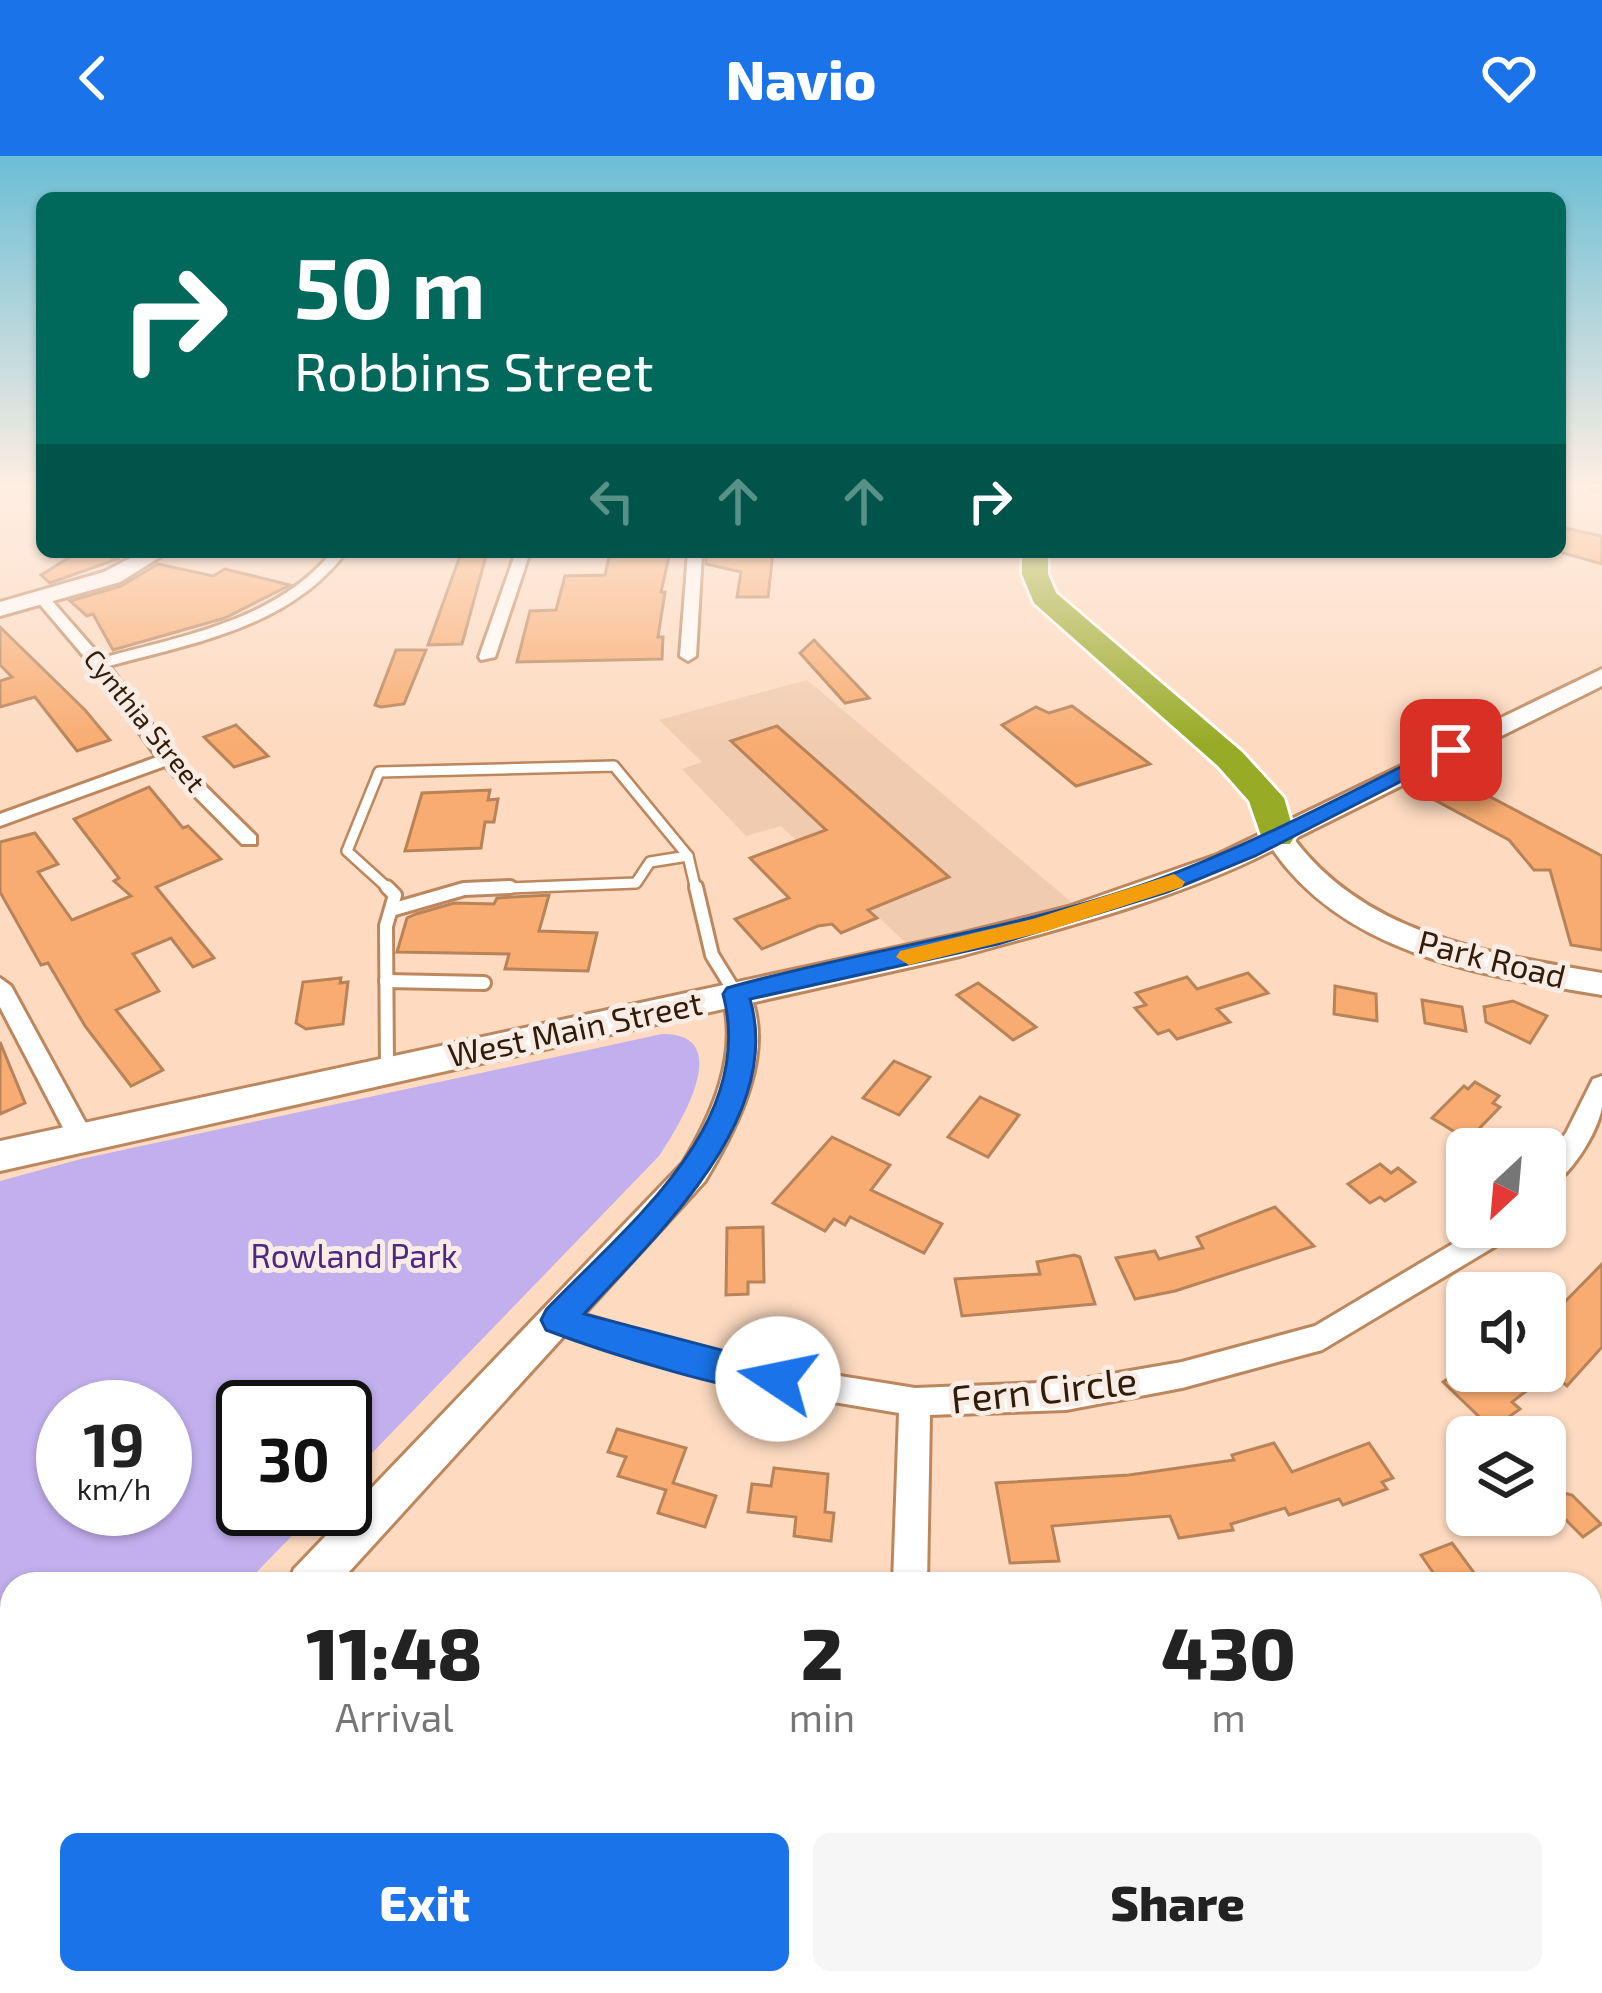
<!DOCTYPE html>
<html lang="en">
<head>
<meta charset="utf-8">
<style>
  body { margin:0; font-family:"Exo 2",sans-serif; background:#f6f6f6; color:#222; height:100vh; display:flex; flex-direction:column; font-size:45px; white-space:nowrap }
  * { box-sizing:border-box; margin:0 }
  p { font-size:39px; color:#767676 }
  .icon { flex:none; width:66px; height:66px; fill:none; stroke:currentColor; stroke-width:2; stroke-linecap:round; stroke-linejoin:round }
  .map { position:relative; flex:1; overflow:hidden }
  .drawer { position:absolute; left:0px; top:1416px; width:1602px; height:423px; display:flex; flex-direction:column; background:#fff; border-radius:36px 36px 0 0; box-shadow:0 3px 9px #0004 }
  .drawer>* { flex:none }
  .hud { position:absolute; left:36px; top:36px; width:1530px; height:366px; border-radius:18px; box-shadow:0 3px 9px #0004; background:#00695c; color:#fff; overflow:hidden }
  .needle { width:78px; rotate:206deg }
  .controls { position:absolute; left:1446px; top:972px; display:grid; gap:24px }
  .controls a { display:grid; place-items:center; width:120px; height:120px; border-radius:18px; background:#fff; box-shadow:0 3px 9px #0004; font-size:60px }
  .speed { position:absolute; left:36px; top:1224px; display:flex; gap:24px; font-size:60px; font-weight:700; text-align:center }
  .speed>* { display:grid; place-content:center; width:156px; height:156px; border-radius:50%; background:#fff; box-shadow:0 3px 9px #0004; line-height:1 }
  .speed small { font-size:30px; font-weight:400 }
  .speed .limit { border:6px solid #111; border-radius:18px; background:#fff; color:#111 }
  .pin { position:absolute; display:grid; place-items:center; width:102px; height:102px; color:#fff; margin:-51px; border-radius:24px; box-shadow:0 6px 18px #0006 }
  .me { position:absolute; width:132px; margin:-66px; rotate:281deg; stroke-linejoin:round; filter:drop-shadow(0 0 9px #0008) }
  .turn { display:flex; align-items:center; gap:42px; height:252px; padding:0 60px; font-size:54px }
  .turn .icon { width:156px; height:156px; stroke-width:2.5 }
  .turn b { display:block; font-size:84px; line-height:102px }
  .lanes { display:flex; align-items:center; height:114px; padding:0 60px; background:#0003; justify-content:center; gap:60px; direction:ltr }
  .lanes .off { opacity:.35 }
  .eta { display:flex; justify-content:space-evenly; align-items:center; height:204px; text-align:center }
  .eta b { font-size:72px; font-weight:800; line-height:84px }
  .cta { display:flex; gap:24px; margin-top:auto; padding:24px 60px }
  .cta a { flex:1; height:138px; border-radius:18px; background:#1a73e8; color:#fff; font-size:48px; font-weight:800; line-height:138px; text-align:center }
  .cta a+a { background:#f6f6f6; color:#222 }
  header { display:flex; justify-content:space-between; align-items:center; height:156px; padding:0 60px; background:#1a73e8; color:#fff; font-size:54px; font-weight:800 }
  .map>svg:first-child { display:block }
</style>
</head>
<body>
<header><svg class="icon" aria-label="back" viewBox="0 0 24 24"><path d="M15 5l-7 7 7 7"/></svg>Navio<svg class="icon" aria-label="heart" viewBox="0 0 24 24"><path d="M12 20l-8-8c-3-5 5-10 8-4 3-6 11-1 8 4z"/></svg></header>
<div class="map">
<svg width="1602" height="1837" viewBox="0 0 1602 1837">
  <rect width="100%" height="100%" fill="#fddac0"/>
  <path fill="#f1cbaf" d="M 807,524 L 1082,755 L 920,800 L 781,670 L 746,680 L 682,613 L 702,606 L 659,564 Z"/>
  <path fill="#c2afee" fill-rule="evenodd" d="M 662,878 C 736,877 681,967 659,1000 L 345,1325 L 345,1251 L 243,1251 L 243,1353 L 318,1353 L 245,1428 L 12,1428 L 12,1666 L 0,1678 L 0,1025 L 81,1003 ZM 63,1251 L 165,1251 L 165,1353 L 63,1353 Z"/>
  <g fill="#f8ac71" stroke="#b88359" stroke-width="3">
    <path d="M 1560,371 L 1602,380 L 1602,408 L 1560,396 Z"/>
    <path d="M 78,396 L 120,402 L 50,427 L 41,419 Z"/>
    <path d="M 670,396 L 661,436 L 665,436 L 658,481 L 663,481 L 662,503 L 517,506 L 530,455 L 556,454 L 565,420 L 605,419 L 610,397 Z"/>
    <path d="M 706,396 L 773,396 L 768,441 L 737,441 L 741,416 L 706,408 Z"/>
    <path d="M 460,400 L 486,400 L 462,488 L 428,489 Z"/>
    <path d="M 158,408 L 213,420 L 225,413 L 290,429 L 225,462 L 113,494 L 93,458 L 87,460 L 70,445 L 121,430 Z"/>
    <path d="M 0,471 L 85,554 L 110,584 L 77,595 L 35,541 L 0,551 L 0,525 L 12,521 L 0,509 Z"/>
    <path d="M 814,484 L 869,542 L 845,547 L 800,497 Z"/>
    <path d="M 396,494 L 426,494 L 404,548 L 381,551 L 375,549 Z"/>
    <path d="M 1072,550 L 1150,608 L 1076,630 L 1002,569 L 1036,551 L 1049,557 Z"/>
    <path d="M 236,569 L 268,600 L 234,611 L 204,581 Z"/>
    <path d="M 777,570 L 949,721 L 868,754 L 877,762 L 841,777 L 832,768 L 818,770 L 762,793 L 735,763 L 789,742 L 750,702 L 826,674 L 731,585 Z"/>
    <path d="M 1464,627 L 1602,700 L 1602,794 L 1571,789 L 1550,714 L 1534,714 L 1509,684 L 1433,643 Z"/>
    <path d="M 149,631 L 183,672 L 188,670 L 221,703 L 156,731 L 214,802 L 193,811 L 171,782 L 133,798 L 159,835 L 116,854 L 163,914 L 131,930 L 85,870 L 48,807 L 41,809 L 0,736 L 0,686 L 35,677 L 58,708 L 38,716 L 72,764 L 131,740 L 114,725 L 119,722 L 74,663 Z"/>
    <path d="M 490,634 L 488,644 L 498,643 L 494,666 L 485,666 L 481,692 L 405,695 L 422,637 Z"/>
    <path d="M 549,739 L 539,775 L 597,777 L 588,815 L 505,813 L 509,798 L 397,796 L 407,762 L 416,758 L 454,747 L 494,748 L 497,742 Z"/>
    <path d="M 1248,817 L 1268,837 L 1217,853 L 1230,866 L 1177,883 L 1169,874 L 1158,878 L 1135,852 L 1146,849 L 1136,837 L 1187,821 L 1197,833 Z"/>
    <path d="M 341,822 L 340,827 L 348,826 L 343,868 L 306,873 L 296,867 L 303,826 Z"/>
    <path d="M 978,827 L 997,841 L 1036,871 L 1013,884 L 957,839 Z"/>
    <path d="M 1335,830 L 1376,838 L 1377,865 L 1334,858 Z"/>
    <path d="M 1422,844 L 1462,851 L 1466,875 L 1425,867 Z"/>
    <path d="M 1513,845 L 1547,860 L 1530,887 L 1486,866 L 1484,851 Z"/>
    <path d="M 0,886 L 25,947 L 0,958 Z"/>
    <path d="M 894,905 L 930,921 L 899,959 L 863,942 Z"/>
    <path d="M 1475,926 L 1499,940 L 1493,947 L 1500,951 L 1468,984 L 1432,962 L 1464,930 L 1468,933 Z"/>
    <path d="M 980,941 L 1019,959 L 988,1001 L 948,981 Z"/>
    <path d="M 832,981 L 890,1009 L 871,1034 L 942,1068 L 924,1097 L 850,1061 L 845,1069 L 834,1063 L 825,1075 L 773,1047 Z"/>
    <path d="M 1380,1008 L 1391,1017 L 1398,1012 L 1415,1026 L 1385,1045 L 1380,1041 L 1370,1047 L 1348,1028 Z"/>
    <path d="M 1275,1051 L 1314,1090 L 1175,1135 L 1135,1143 L 1116,1102 L 1155,1095 L 1159,1103 L 1203,1092 L 1197,1081 Z"/>
    <path d="M 763,1071 L 764,1126 L 748,1126 L 748,1138 L 726,1139 L 727,1072 Z"/>
    <path d="M 1074,1099 L 1080,1101 L 1095,1148 L 962,1160 L 955,1123 L 1040,1118 L 1037,1106 Z"/>
    <path d="M 1602,1108 L 1602,1191 L 1567,1230 L 1551,1216 L 1512,1246 L 1520,1253 L 1492,1273 L 1443,1226 L 1459,1215 L 1549,1215 L 1545,1212 L 1545,1166 Z"/>
    <path d="M 617,1273 L 686,1292 L 673,1327 L 716,1340 L 705,1371 L 658,1357 L 666,1334 L 618,1320 L 626,1301 L 608,1296 Z"/>
    <path d="M 1274,1287 L 1292,1316 L 1369,1287 L 1393,1322 L 1382,1326 L 1387,1333 L 1343,1349 L 1339,1343 L 1289,1359 L 1285,1352 L 1231,1368 L 1233,1374 L 1179,1382 L 1170,1360 L 1052,1370 L 1059,1405 L 1010,1407 L 996,1327 L 1129,1319 L 1234,1304 L 1232,1299 Z"/>
    <path d="M 774,1312 L 828,1318 L 825,1356 L 834,1357 L 831,1385 L 794,1380 L 796,1361 L 748,1356 L 752,1328 L 771,1330 Z"/>
    <path d="M 1564,1337 L 1572,1339 L 1601,1368 L 1583,1381 L 1549,1347 Z"/>
    <path d="M 1452,1387 L 1478,1422 L 1464,1428 L 1441,1428 L 1421,1399 Z"/>
  </g>
  <g fill="none" stroke-linecap="round" stroke-linejoin="round">
    <g stroke="#bd875e" stroke-width="14">
      <g id="service-far1">
        <path d="M 390,734 L 347,695 L 379,616 L 614,610 L 688,700 L 696,734"/>
        <path d="M 459,734 L 636,727 L 650,706 L 688,700"/>
      </g>
    </g>
    <g stroke="#bd875e" stroke-width="18">
      <g id="service">
        <path d="M 387,731 L 395,739 L 386,770 L 387,913"/>
        <path d="M 696,731 L 712,799 L 736,838"/>
        <path d="M 391,754 L 464,733 L 510,731"/>
        <path d="M 386,825 L 484,827"/>
      </g>
    </g>
    <g stroke="#bd875e" stroke-width="6">
      <g id="minor">
        <path d="M 332,396 L 346,396 C 290,471 194,487 109,510 L 174,599 L 256,680 L 256,688 L 242,688 L 165,610 L 0,670 L 0,658 L 157,601 L 93,511 L 37,445 L 37,439 L 47,439 L 102,502 C 183,480 277,464 332,396 Z"/>
        <path d="M 516,396 L 530,396 L 495,501 L 481,504 L 479,501 Z"/>
        <path d="M 688,396 L 702,396 L 696,500 L 688,505 L 680,500 Z"/>
        <path d="M 0,822 L 11,830 L 89,973 L 93,980 L 89,987 L 71,987 L 0,851 Z"/>
        <path d="M 1602,920 C 1602,930 1602,941 1602,951 C 1598,976 1569,1024 1545,1032 L 1545,1003 L 1566,977 L 1593,923 Z"/>
        <path d="M 1481,1071 L 1517,1071 L 1514,1079 L 1322,1194 L 1182,1232 L 1066,1254 L 930,1259 L 927,1428 L 893,1428 L 899,1257 L 733,1229 L 558,1177 L 548,1173 L 544,1164 L 548,1155 L 558,1151 L 733,1203 L 915,1232 L 1066,1226 L 1182,1206 L 1315,1170 Z"/>
        <path d="M 1416,1827 L 1462,1827 L 1466,1837 L 1420,1837 Z"/>
      </g>
    </g>
    <g stroke="#bd875e" stroke-width="6">
      <g id="tertiary">
        <path d="M 736,828 L 746,831 C 779,892 737,972 705,1025 L 338,1428 L 288,1428 L 294,1413 L 683,1007 C 713,957 740,896 722,838 Z"/>
        <path d="M 12,1716 L 12,1774 L 0,1779 L 0,1721 Z"/>
      </g>
    </g>
    <g stroke="#bd875e" stroke-width="6">
      <g id="secondary">
        <path d="M 142,396 L 168,396 L 120,426 L 0,460 L 0,446 L 104,416 Z"/>
        <path d="M 1602,513 L 1602,530 L 1294,683 C 1367,780 1490,798 1602,817 L 1602,839 C 1483,819 1347,800 1273,694 C 1174,744 1066,771 960,800 L 0,1015 L 0,985 L 960,778 L 1068,751 L 1217,699 Z"/>
      </g>
    </g>
    <g stroke="#fff" stroke-width="6">
      <g id="motorway">
        <path d="M 1586,331 L 1602,331 L 1602,338 L 1590,336 Z"/>
        <path d="M 1022,396 L 1048,396 L 1048,418 L 1056,437 L 1242,596 L 1284,642 L 1295,680 L 1290,688 L 1264,688 L 1249,645 L 1218,610 L 1034,447 L 1022,418 Z"/>
      </g>
    </g>
    <use href="#service-far1" stroke="#fff" stroke-width="9"/>
    <use href="#service" stroke="#fff" stroke-width="12"/>
    <use href="#minor" fill="#fff" fill-rule="evenodd"/>
    <use href="#tertiary" fill="#fff" fill-rule="evenodd"/>
    <use href="#secondary" fill="#fff" fill-rule="evenodd"/>
    <use href="#motorway" fill="#97ab26" fill-rule="evenodd"/>
  </g>
  <linearGradient id="sky" x2="0" y2="1"><stop stop-color="#6bbed4"/><stop offset="0.56" stop-color="#feeee3"/><stop offset="1" stop-color="#feeee3" stop-opacity="0"/></linearGradient>
  <rect width="1602" height="588" fill="url(#sky)"/>
  <path fill="#1a73e8" stroke="#114b97" stroke-width="3" d="M 1444,589 L 1462,594 L 1255,700 L 1167,736 L 998,788 L 750,843 C 785,963 656,1079 584,1158 L 790,1212 L 795,1223 L 790,1234 C 756,1247 588,1190 546,1174 L 541,1164 L 546,1154 C 625,1071 758,969 723,838 L 727,832 C 868,792 1015,775 1154,725 C 1254,688 1349,637 1444,589 Z"/>
  <path fill="#f59e0b" d="M 1174,718 L 1185,726 L 1182,731 L 1047,775 L 909,809 L 896,801 L 900,795 L 1033,763 Z"/>
  <g text-anchor="middle" stroke-width="10" stroke-linejoin="round" paint-order="stroke">
    <g font-size="27" fill="#311c0a" stroke="#f8ece4">
      <text transform="translate(144 565) rotate(51)" y="9">Cynthia Street</text>
    </g>
    <g font-size="33" fill="#311c0a" stroke="#f8ece4">
      <text transform="translate(1492 803) rotate(14)" y="12">Park Road</text>
      <text transform="translate(575 873) rotate(-12)" y="12">West Main Street</text>
    </g>
    <g font-size="33" fill="#4e2784" stroke="#f8ece4">
      <text x="354" y="1112">Rowland Park</text>
    </g>
    <g font-size="39" fill="#311c0a" stroke="#f8ece4">
      <text transform="translate(1044 1234) rotate(-6)" y="14">Fern Circle</text>
    </g>
  </g>
</svg>
<div class="controls">
<a><svg class="needle" viewBox="-14 -14 28 28"><path d="M0-13l5 13h-10z" fill="#e53935"/><path d="M0 13l5-13h-10z" fill="#767676"/></svg></a>
<a><svg class="icon" aria-label="sound" viewBox="0 0 24 24"><path d="M4 9h4l5-4v14l-5-4H4zM17 9q2 3 0 6"/></svg></a>
<a><svg class="icon" aria-label="layers" viewBox="0 0 24 24"><path d="M12 4l9 5-9 5-9-5zM3 14l9 5 9-5"/></svg></a>
</div>
<div class="speed"><div>19<small>km/h</small></div><div class="limit">30</div></div>
<div class="pin" style="left:1451px;top:594px;background:#d93025"><svg class="icon" aria-label="arrive" viewBox="0 0 24 24"><path d="M6 21V4h12l-3 4 3 4H6"/></svg></div>
<svg class="me" style="left:778px;top:1223px" viewBox="-20 -20 40 40"><circle r="19" fill="#fff"/><path d="M0-13L10 11 0 6-10 11z" fill="#1a73e8"/></svg>
<div class="hud">
<div class="turn"><svg class="icon" aria-label="right" viewBox="0 0 24 24"><path d="M7 20v-9h11M14 6l5 5-5 5"/></svg><div><b>50 m</b>Robbins Street</div></div>
<div class="lanes"><svg class="icon off" aria-label="left" viewBox="0 0 24 24"><path d="M17 20v-9H6M10 6l-5 5 5 5"/></svg><svg class="icon off" aria-label="ahead" viewBox="0 0 24 24"><path d="M12 20V5M6 11l6-6 6 6"/></svg><svg class="icon off" aria-label="ahead" viewBox="0 0 24 24"><path d="M12 20V5M6 11l6-6 6 6"/></svg><svg class="icon" aria-label="right" viewBox="0 0 24 24"><path d="M7 20v-9h11M14 6l5 5-5 5"/></svg></div>
</div>
<section class="drawer">
<div class="eta">
<div><b>11:48</b><p>Arrival</p></div>
<div><b>2</b><p>min</p></div>
<div><b>430</b><p>m</p></div>
</div>
<div class="cta"><a>Exit</a><a>Share</a></div>
</section>
</div>
</body>
</html>
